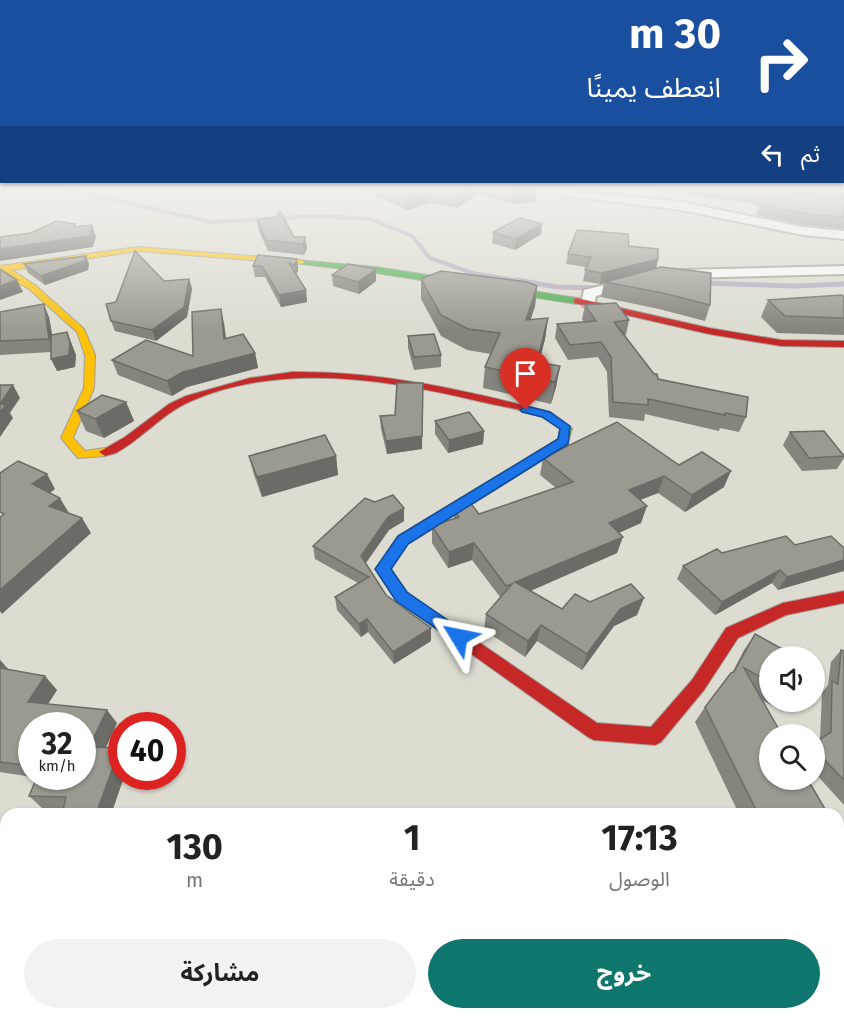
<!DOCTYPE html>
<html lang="ar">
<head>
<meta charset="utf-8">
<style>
  body { margin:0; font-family:"Fira Sans","Noto Sans Arabic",sans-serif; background:#f2f2f2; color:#222; direction:rtl; height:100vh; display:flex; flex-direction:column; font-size:22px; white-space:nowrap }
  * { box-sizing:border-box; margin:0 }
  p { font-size:20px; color:#767676 }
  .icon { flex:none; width:33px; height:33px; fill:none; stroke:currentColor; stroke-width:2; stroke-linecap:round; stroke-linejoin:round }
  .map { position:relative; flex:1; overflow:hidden; direction:ltr }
  .sheet { position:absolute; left:0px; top:808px; width:844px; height:212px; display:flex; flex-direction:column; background:#fff; border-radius:18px 18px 0 0; box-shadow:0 2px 4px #0004; direction:rtl }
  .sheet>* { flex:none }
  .hud { position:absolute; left:0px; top:0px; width:844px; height:183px; box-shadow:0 2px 4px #0004; direction:rtl; background:#1a4fa0; color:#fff; overflow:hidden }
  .buttons { position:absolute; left:759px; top:646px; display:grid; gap:12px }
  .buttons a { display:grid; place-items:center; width:66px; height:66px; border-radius:50%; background:#fff; box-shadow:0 2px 4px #0004; font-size:30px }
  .speed { position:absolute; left:18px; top:712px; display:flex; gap:12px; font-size:30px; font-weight:700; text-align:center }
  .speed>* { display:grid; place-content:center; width:78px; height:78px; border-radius:50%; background:#fff; box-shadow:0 2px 4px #0004; line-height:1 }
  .speed small { font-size:15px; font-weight:400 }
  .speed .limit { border:9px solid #d22; background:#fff; color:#111 }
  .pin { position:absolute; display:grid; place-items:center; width:51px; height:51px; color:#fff; margin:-62px -26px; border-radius:50% 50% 50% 0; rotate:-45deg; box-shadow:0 0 6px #0007 }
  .pin .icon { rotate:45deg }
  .me { position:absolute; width:66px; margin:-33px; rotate:305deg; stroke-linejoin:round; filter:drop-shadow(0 0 4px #0008) }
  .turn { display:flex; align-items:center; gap:21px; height:126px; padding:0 24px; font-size:27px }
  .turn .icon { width:78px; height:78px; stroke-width:2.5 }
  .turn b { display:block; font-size:42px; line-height:51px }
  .then { display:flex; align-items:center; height:57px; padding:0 24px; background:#0003; gap:12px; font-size:22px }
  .eta { display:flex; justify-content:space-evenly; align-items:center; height:102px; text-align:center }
  .eta b { font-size:36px; font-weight:700; line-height:42px }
  .button { display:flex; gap:12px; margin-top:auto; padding:12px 24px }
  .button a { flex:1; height:69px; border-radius:36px; background:#0f766e; color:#fff; font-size:24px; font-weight:700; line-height:69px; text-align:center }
  .button a+a { background:#f2f2f2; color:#222 }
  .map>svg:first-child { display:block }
</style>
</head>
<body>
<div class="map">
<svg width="844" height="1019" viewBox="0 0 844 1019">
  <rect width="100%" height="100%" fill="#dddcd1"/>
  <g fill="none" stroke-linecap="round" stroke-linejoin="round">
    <path stroke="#b7a9c0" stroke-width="4" d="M 65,189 L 212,222 L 317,216 L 371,219 L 412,236 L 430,258 L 472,273 L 526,282"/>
    <g stroke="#b7a9c0" stroke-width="5">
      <path d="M 517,280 L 557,287 L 602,288"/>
      <path d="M 703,283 L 793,286 L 844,284"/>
    </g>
    <g stroke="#a09f97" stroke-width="4">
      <g id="street">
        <path d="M 564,190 L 681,202 L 803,227 L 844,231 L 844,239 L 803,235 L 681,210 L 560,195 L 558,193 Z"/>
        <path d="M 844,266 L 844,274 L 681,278 L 674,274 L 681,270 Z"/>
        <path d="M 634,278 L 641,282 L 639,285 L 596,296 L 594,306 L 584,306 L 581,303 L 584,290 Z"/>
      </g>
    </g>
    <g stroke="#a09f97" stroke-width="2">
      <g id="fast">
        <path d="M 298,260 L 376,267 L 577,298 L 582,301 L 577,304 L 376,273 L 301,264 L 297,262 Z"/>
        <path d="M 560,420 L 572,428 L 568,444 L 408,544 L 391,569 L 406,592 L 417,602 L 414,606 L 409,608 L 396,600 L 376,569 L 398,536 L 558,439 L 560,429 L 554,424 Z"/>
      </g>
    </g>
    <g stroke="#a09f97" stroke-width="2">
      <path id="slow" d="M 138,247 L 301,260 L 305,262 L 301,264 L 138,251 L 12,270 L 35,285 L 84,329 L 95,355 L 94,388 L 73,438 L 85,451 L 105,448 L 111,452 L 105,456 L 78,458 L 61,438 L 84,388 L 85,355 L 77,332 L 29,289 L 0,272 L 0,266 Z"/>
    </g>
    <g stroke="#a09f97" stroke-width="2">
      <g id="jam">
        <path d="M 577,298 L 709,328 L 781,340 L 844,341 L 844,347 L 781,346 L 709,334 L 574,303 L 574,299 Z"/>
        <path d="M 292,372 C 381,371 465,390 550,412 L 566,424 L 560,428 C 552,425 548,419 541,416 C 521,409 499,406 478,401 C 386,379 281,362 191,401 C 163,413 143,438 116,453 L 105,456 L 99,452 L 125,437 L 169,404 L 186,396 L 250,378 Z"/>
        <path d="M 844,591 L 844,603 L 786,615 L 738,638 L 704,690 L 661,742 L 655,745 L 594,740 L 588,737 L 404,606 L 401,602 L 404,598 L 409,596 L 414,598 L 597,723 L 651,727 L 692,680 L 726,628 L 783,603 Z"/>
      </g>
    </g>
    <use href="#street" fill="#fafaf8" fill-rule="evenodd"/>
    <use href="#fast" fill="#4caf50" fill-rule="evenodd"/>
    <use href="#slow" fill="#ffc107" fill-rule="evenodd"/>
    <use href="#jam" fill="#c62828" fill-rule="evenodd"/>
  </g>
  <g fill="#85847d">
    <path d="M 361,189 L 537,189 L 535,202 L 513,204 L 477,194 L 457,208 L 429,203 L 407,210 Z"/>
    <path d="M 642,189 L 844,189 L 844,198 L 760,190 L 844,198 L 844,229 L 803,225 L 756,215 L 759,206 L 751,203 Z"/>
    <path d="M 257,220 L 294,237 L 305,237 L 307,248 L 304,255 L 268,251 L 259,231 Z"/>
    <path d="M 493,232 L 541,234 L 515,250 L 492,243 Z"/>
    <path d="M 629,246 L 656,268 L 710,305 L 705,321 L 659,309 L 601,297 L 604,283 L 600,284 L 583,281 L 586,267 L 566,264 L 568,254 Z"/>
    <path d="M 86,256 L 89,264 L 88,270 L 45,285 L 28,273 L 24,264 Z"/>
    <path d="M 297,259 L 298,270 L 296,275 L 306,290 L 307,302 L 281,307 L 265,277 L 255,277 L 253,266 Z"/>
    <path d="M 376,269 L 376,281 L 359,294 L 333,286 L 332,275 Z"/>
    <path d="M 189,279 L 192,289 L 187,317 L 156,341 L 115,331 L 111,321 L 116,302 Z"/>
    <path d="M 421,279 L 537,286 L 535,306 L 530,320 L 548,318 L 545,339 L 539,362 L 560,366 L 556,387 L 551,404 L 483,388 L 485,367 L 491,354 L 467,350 L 441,336 L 421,299 Z"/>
    <path d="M 844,297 L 844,335 L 777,333 L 761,317 L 768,300 Z"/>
    <path d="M 585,305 L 629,320 L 626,335 L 624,335 L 658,379 L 746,417 L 739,432 L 720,428 L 719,431 L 645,414 L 644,421 L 609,417 L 607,372 L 598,357 L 568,360 L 555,338 L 557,324 L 584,322 L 582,319 Z"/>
    <path d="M 0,312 L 49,317 L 52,335 L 67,332 L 76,355 L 75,367 L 57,371 L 51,352 L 0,355 Z"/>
    <path d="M 224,323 L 226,338 L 255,353 L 258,368 L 187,387 L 172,396 L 118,375 L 112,360 L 193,356 Z"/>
    <path d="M 408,336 L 441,355 L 441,367 L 414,370 L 408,348 Z"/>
    <path d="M 126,402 L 134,421 L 104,438 L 86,431 L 77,411 Z"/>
    <path d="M 395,415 L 422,449 L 387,454 L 381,429 L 380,416 Z"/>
    <path d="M 435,421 L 484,431 L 483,444 L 448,453 L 435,434 Z"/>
    <path d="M 790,432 L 844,455 L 844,458 L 837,469 L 802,471 L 783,445 Z"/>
    <path d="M 249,456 L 336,456 L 338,475 L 262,497 L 254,475 Z"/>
    <path d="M 543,458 L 679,465 L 724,487 L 685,512 L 658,493 L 640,500 L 641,523 L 619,533 L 617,553 L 530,591 L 562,609 L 590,602 L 637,615 L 614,626 L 582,670 L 537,641 L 525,657 L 484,630 L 486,614 L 500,597 L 472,560 L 448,568 L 432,543 L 432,526 L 454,519 L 454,510 L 479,514 L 556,488 L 540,475 Z"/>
    <path d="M 375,502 L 404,508 L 404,521 L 389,530 L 366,563 L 386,595 L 431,641 L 394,664 L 368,632 L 361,637 L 337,610 L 335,597 L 358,583 L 315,559 L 313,546 Z"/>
    <path d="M 831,536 L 778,590 L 772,583 L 715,615 L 677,579 L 683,566 L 795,545 Z"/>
    <path d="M 755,634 L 770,657 L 770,702 L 789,702 L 782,711 L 762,700 L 828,814 L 739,814 L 695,722 L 705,707 L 732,673 L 744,650 Z"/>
    <path d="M 841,650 L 844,651 L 844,805 L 814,772 L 814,743 L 820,739 L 822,693 L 828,685 L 831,662 Z"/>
    <path d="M 0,660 L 9,670 L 57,690 L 48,704 L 117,723 L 105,748 L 122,777 L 124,777 L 112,812 L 131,814 L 63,808 L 42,808 L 29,796 L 37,778 L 33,777 L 82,777 L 32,726 L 32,777 L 0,772 Z"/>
    <path d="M 611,1014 L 688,1014 L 682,1019 L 614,1019 Z"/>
  </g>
  <g fill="#6c6c66">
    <path d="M 467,189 L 477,189 L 477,194 L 457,208 L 457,194 Z"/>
    <path d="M 537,189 L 535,202 L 513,204 L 514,191 Z"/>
    <path d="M 429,190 L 429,203 L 407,210 L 407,197 Z"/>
    <path d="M 75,224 L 80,236 L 92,225 L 96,237 L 93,247 L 0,261 L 0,249 L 74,227 Z"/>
    <path d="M 542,224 L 541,234 L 515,250 L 516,239 Z"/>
    <path d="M 305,237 L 307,248 L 304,255 L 303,244 Z"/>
    <path d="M 86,256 L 89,264 L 88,270 L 45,285 L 41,276 Z"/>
    <path d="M 297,259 L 298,270 L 296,276 L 295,265 Z"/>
    <path d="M 658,259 L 656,270 L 605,282 L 604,283 L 600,284 L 602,273 Z"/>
    <path d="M 376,269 L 376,281 L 359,294 L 358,282 Z"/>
    <path d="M 189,279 L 192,289 L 187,317 L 156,341 L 152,330 Z"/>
    <path d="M 17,280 L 23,292 L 0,300 L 0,286 Z"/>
    <path d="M 537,286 L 535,306 L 524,341 L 526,320 Z"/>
    <path d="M 306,290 L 307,302 L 281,307 L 279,295 Z"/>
    <path d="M 44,304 L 49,317 L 55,352 L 49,339 Z"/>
    <path d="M 221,309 L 224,323 L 227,353 L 224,339 Z"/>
    <path d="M 548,318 L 545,339 L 535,378 L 537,362 Z"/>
    <path d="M 67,332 L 76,355 L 75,367 L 57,371 L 51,359 Z"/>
    <path d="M 255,353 L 258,368 L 187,387 L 172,396 L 167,381 L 183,372 Z"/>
    <path d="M 560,366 L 556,387 L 551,404 L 555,382 Z"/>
    <path d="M 423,383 L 422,449 L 387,454 L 386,441 Z"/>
    <path d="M 13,385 L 20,398 L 10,413 L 13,418 L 0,437 L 0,404 Z"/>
    <path d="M 126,402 L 134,421 L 104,438 L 95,419 Z"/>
    <path d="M 484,431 L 483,444 L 448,453 L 449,440 Z"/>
    <path d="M 336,456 L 338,475 L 262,497 L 257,477 Z"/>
    <path d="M 731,471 L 724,487 L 685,512 L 692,495 Z"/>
    <path d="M 47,474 L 55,489 L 41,500 L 32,484 Z"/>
    <path d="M 664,476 L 658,493 L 624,506 L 629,490 Z"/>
    <path d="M 60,498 L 69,513 L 49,506 Z"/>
    <path d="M 647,506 L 641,523 L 604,539 L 609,523 Z"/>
    <path d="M 404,508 L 404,521 L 389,530 L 362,568 L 361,556 L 388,517 Z"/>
    <path d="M 82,518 L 91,533 L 2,614 L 0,611 L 0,590 Z"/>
    <path d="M 623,537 L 617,553 L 512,599 L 515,582 Z"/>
    <path d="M 474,543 L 472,560 L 448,568 L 449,552 Z"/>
    <path d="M 844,560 L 844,571 L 778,590 L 787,577 Z"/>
    <path d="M 780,570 L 772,583 L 715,615 L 722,602 Z"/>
    <path d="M 644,598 L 637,615 L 614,626 L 582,670 L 587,654 L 620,609 Z"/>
    <path d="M 367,619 L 368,632 L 361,637 L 359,624 Z"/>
    <path d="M 541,625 L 537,641 L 525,657 L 528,641 Z"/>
    <path d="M 431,628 L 431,641 L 394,664 L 393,652 Z"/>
    <path d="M 0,660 L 12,674 L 0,675 Z"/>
    <path d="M 45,676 L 57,690 L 40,716 L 28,702 Z"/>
    <path d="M 107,710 L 117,723 L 100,760 L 89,747 Z"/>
    <path d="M 120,748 L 122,750 L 122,777 L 124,777 L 111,814 L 96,814 Z"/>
    <path d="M 126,809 L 131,814 L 125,814 Z"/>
  </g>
  <g fill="#9b9a91" stroke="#6c6c66" stroke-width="1.5">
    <path d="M 389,189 L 467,189 L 457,194 L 429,190 L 407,197 Z"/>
    <path d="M 505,189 L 535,189 L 514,191 Z"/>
    <path d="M 721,189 L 750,189 L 844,198 L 844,217 L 808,214 L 760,204 L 764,196 L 755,193 Z"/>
    <path d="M 280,211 L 294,237 L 305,237 L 303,244 L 266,240 L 257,220 L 277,217 Z"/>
    <path d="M 520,218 L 542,224 L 516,239 L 493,232 Z"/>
    <path d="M 56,221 L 75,224 L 74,227 L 92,225 L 89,236 L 0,249 L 0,237 L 31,233 Z"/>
    <path d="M 577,230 L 628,234 L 629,246 L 658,249 L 658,259 L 602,273 L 585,270 L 591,257 L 568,254 Z"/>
    <path d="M 135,251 L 164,281 L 189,279 L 184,307 L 152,330 L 111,321 L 106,304 L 116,302 Z"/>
    <path d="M 258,255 L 297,259 L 295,265 L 289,263 L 306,290 L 279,295 L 262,266 L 253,266 Z"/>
    <path d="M 86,256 L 84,261 L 41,276 L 24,264 Z"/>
    <path d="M 348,264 L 376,269 L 358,282 L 332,275 Z"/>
    <path d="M 661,267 L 711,273 L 710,305 L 663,293 L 605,282 Z"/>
    <path d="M 0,269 L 17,280 L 0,286 Z"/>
    <path d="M 441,271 L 527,282 L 537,286 L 526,320 L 548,318 L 537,362 L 560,366 L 555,382 L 485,367 L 500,333 L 468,329 L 441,315 L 421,279 Z"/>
    <path d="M 842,295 L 844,297 L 844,318 L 785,316 L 768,300 Z"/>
    <path d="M 616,303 L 629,320 L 614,322 L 654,374 L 657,374 L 658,379 L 748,397 L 746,417 L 725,413 L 725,415 L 648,399 L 648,405 L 613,402 L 611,357 L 601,342 L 570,345 L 557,324 L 596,321 L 585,305 Z"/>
    <path d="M 44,304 L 49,339 L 0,341 L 0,312 Z"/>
    <path d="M 221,309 L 224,339 L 243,334 L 255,353 L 183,372 L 167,381 L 112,360 L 146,340 L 193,356 L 192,312 Z"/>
    <path d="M 67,332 L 70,343 L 69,355 L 51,359 L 51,335 Z"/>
    <path d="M 434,334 L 441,355 L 414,357 L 408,336 Z"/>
    <path d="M 397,383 L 423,383 L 422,436 L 386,441 L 380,416 L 395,415 Z"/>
    <path d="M 0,385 L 13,385 L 0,404 L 6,405 L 0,412 Z"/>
    <path d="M 102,395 L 126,402 L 95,419 L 77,411 Z"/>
    <path d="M 469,412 L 484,431 L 449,440 L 435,421 Z"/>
    <path d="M 617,422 L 679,465 L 702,452 L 731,471 L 692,495 L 664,476 L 629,490 L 647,506 L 609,523 L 623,537 L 515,582 L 562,609 L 575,594 L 590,602 L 631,584 L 644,598 L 620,609 L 587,654 L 541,625 L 528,641 L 486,614 L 512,584 L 506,586 L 474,543 L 449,552 L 432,526 L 459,517 L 454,510 L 469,501 L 479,514 L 573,482 L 543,458 Z"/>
    <path d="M 824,431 L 844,456 L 809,458 L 790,432 Z"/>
    <path d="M 325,435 L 336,456 L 257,477 L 249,456 Z"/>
    <path d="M 18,461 L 47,474 L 32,484 L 60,498 L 49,506 L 82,518 L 0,590 L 0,517 L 4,514 L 0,512 L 0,473 Z"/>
    <path d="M 393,495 L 404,508 L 388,517 L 361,556 L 386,595 L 431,628 L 393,652 L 367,619 L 359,624 L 335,597 L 369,577 L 313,546 L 365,498 L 375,502 Z"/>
    <path d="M 786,536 L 795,545 L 831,536 L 844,548 L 844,560 L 787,577 L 780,570 L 722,602 L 683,566 L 717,549 L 722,553 Z"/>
    <path d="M 755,634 L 797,657 L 770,657 L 770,682 L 744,668 L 782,735 L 770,735 L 770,780 L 808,780 L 828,814 L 758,814 L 705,707 L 731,673 L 734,672 Z"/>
    <path d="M 841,650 L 844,651 L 844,780 L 814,749 L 814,743 L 831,732 L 832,681 L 838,684 Z"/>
    <path d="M 0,668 L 45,676 L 28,702 L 107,710 L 89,747 L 120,748 L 96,814 L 126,809 L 125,814 L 62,814 L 66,797 L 29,796 L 37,777 L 82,777 L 82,726 L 32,726 L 32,766 L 0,762 Z"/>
    <path d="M 841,824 L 844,828 L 844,914 L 838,918 L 838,825 Z"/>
    <path d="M 626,1014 L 688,1014 L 682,1019 L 628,1019 Z"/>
  </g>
  <linearGradient id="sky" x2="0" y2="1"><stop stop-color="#94b0d8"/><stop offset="0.57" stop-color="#f0efea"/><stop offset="1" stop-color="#f0efea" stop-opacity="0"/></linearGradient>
  <rect width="844" height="331" fill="url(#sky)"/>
  <path fill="#1a73e8" stroke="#114b97" stroke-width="1.5" d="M 526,406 L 550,412 L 570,426 L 568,444 L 408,544 L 391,569 L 407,592 L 465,632 L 467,637 L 465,642 L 459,644 L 396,601 L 375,569 L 398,536 L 558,439 L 560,429 L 542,417 L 522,412 L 520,410 Z"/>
</svg>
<div class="buttons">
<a><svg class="icon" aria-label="sound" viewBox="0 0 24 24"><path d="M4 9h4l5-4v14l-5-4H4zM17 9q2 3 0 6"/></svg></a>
<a><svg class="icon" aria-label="search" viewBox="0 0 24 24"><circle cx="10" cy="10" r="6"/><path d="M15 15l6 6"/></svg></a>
</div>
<div class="speed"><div>32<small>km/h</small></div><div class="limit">40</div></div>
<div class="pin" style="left:526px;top:410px;background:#d93025"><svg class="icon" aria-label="arrive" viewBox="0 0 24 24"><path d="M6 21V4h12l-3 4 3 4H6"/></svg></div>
<svg class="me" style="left:459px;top:637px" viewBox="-20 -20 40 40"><path d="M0-17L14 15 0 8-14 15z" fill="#1a73e8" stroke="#fff" stroke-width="4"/></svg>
<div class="hud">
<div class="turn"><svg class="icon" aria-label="right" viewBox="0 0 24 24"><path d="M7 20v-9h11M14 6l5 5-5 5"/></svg><div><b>30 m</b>انعطف يمينًا</div></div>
<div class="then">ثم<svg class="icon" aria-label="left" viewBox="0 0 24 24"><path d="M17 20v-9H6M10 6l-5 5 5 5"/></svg></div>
</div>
<section class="sheet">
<div class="eta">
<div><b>17:13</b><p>الوصول</p></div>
<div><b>1</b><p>دقيقة</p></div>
<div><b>130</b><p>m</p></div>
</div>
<div class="button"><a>خروج</a><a>مشاركة</a></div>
</section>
</div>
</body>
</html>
